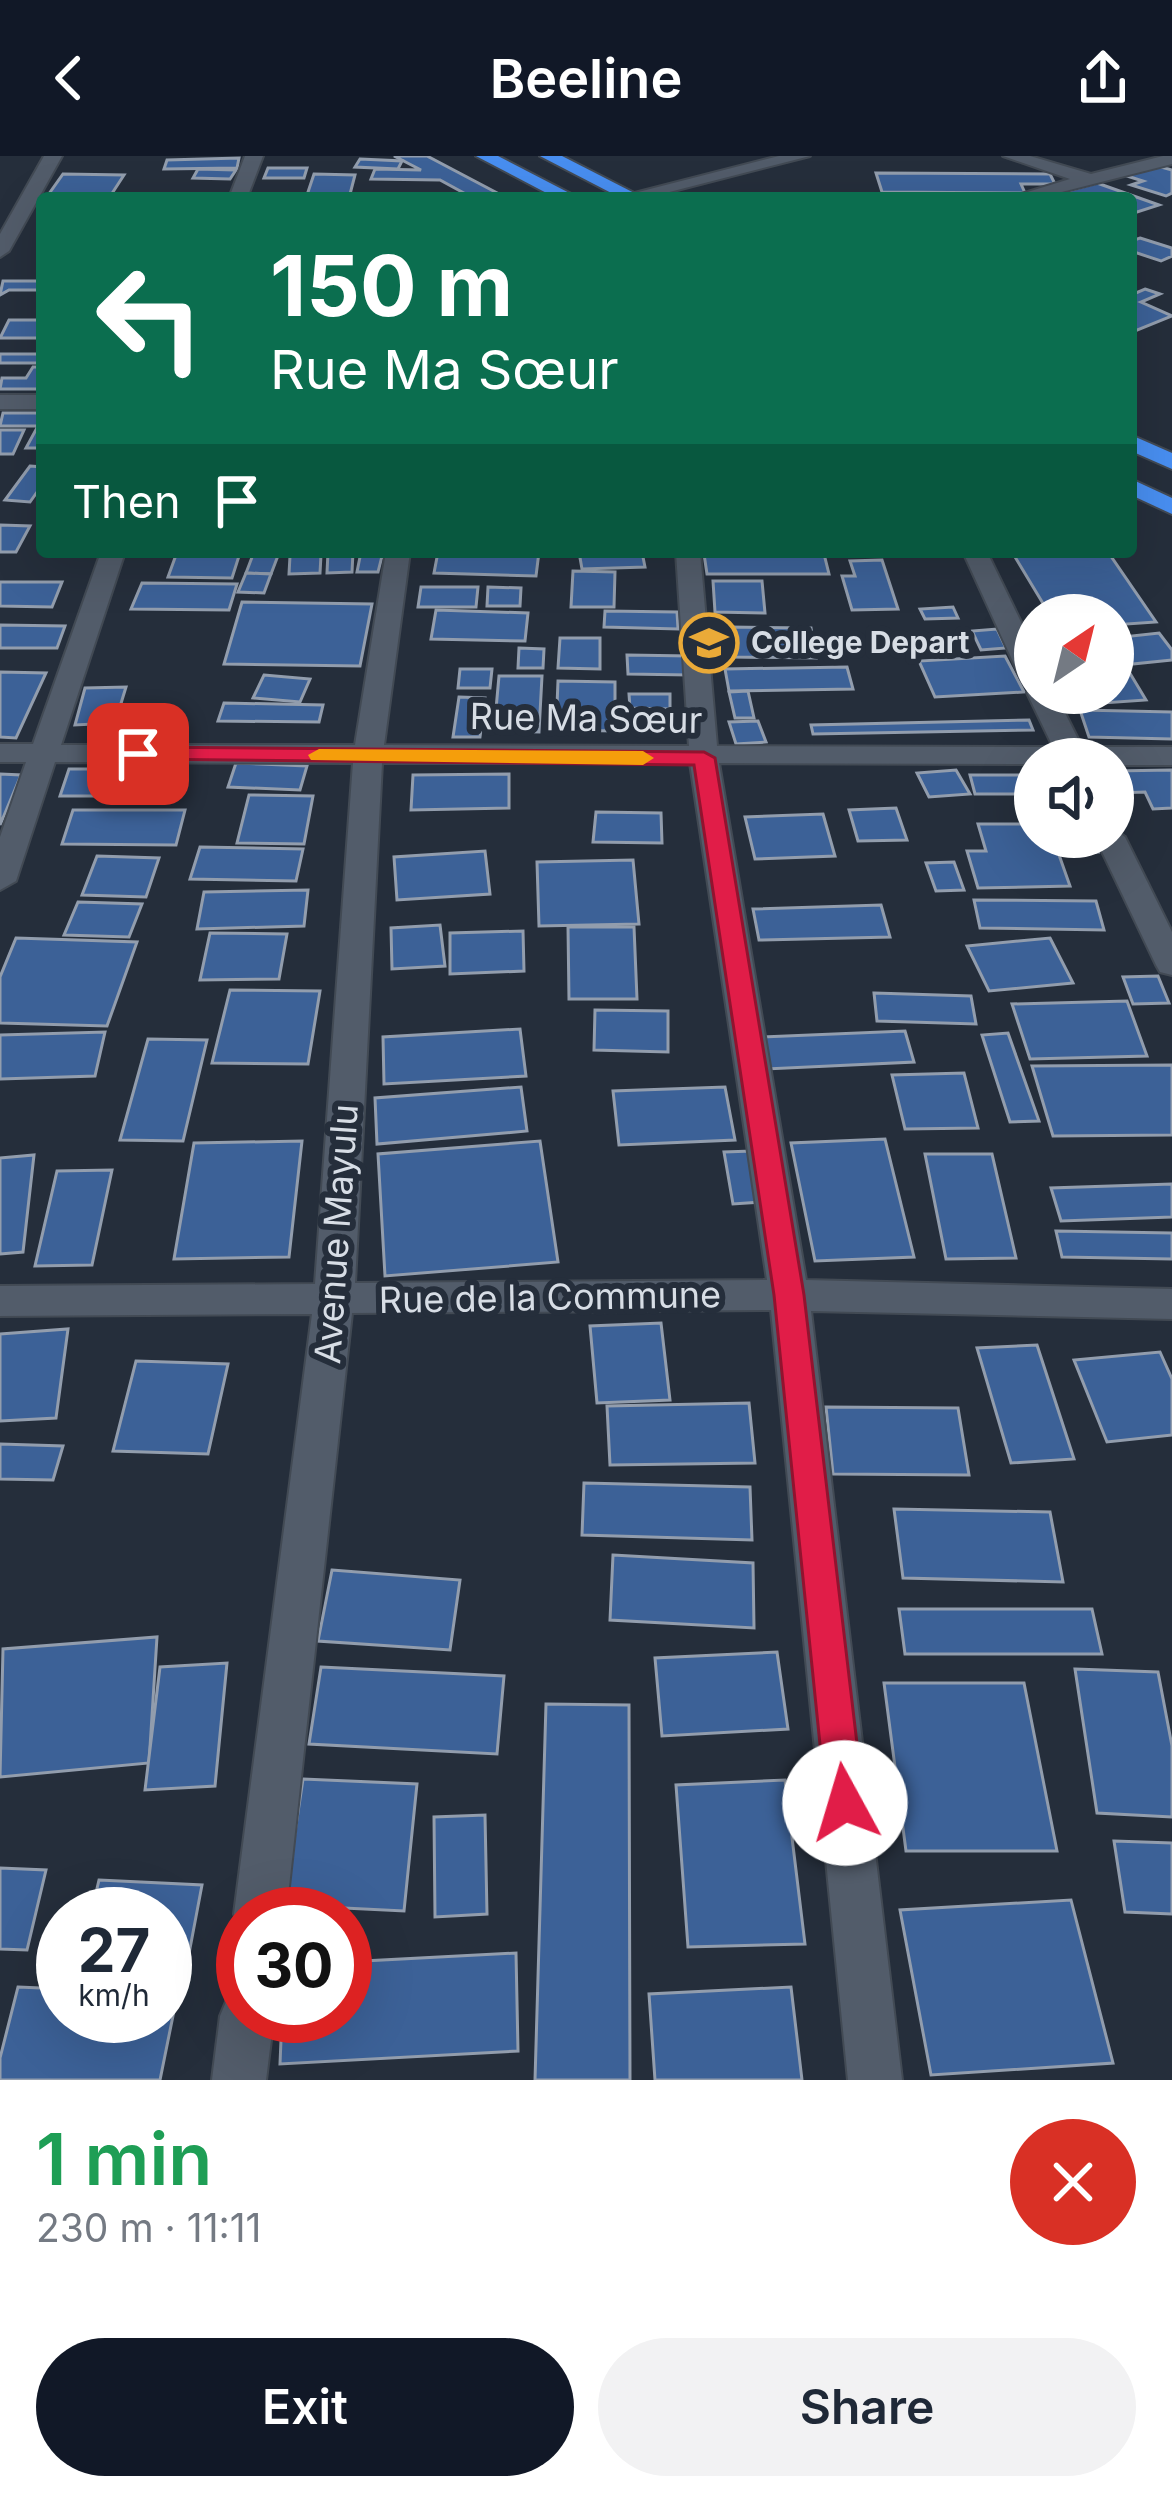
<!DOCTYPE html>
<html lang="en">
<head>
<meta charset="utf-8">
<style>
  body { margin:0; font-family:Inter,sans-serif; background:#f2f2f3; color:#1f2937; height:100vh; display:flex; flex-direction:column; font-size:45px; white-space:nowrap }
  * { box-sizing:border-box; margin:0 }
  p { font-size:39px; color:#747a83 }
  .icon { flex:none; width:66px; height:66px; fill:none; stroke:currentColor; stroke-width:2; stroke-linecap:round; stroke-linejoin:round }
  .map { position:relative; height:1924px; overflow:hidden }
  .sheet { display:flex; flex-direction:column; background:#fff; flex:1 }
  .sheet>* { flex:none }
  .top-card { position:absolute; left:36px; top:36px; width:1101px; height:366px; border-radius:12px; box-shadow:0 12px 48px #0002; background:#0b6e4f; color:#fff; overflow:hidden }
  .needle { width:78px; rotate:35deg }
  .fabs { position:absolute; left:1014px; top:438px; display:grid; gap:24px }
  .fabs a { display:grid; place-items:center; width:120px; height:120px; border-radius:50%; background:#fff; box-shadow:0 12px 48px #0002; font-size:60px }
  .speed { position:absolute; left:36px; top:1731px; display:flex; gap:24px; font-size:60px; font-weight:700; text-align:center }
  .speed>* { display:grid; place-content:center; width:156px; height:156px; border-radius:50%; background:#fff; box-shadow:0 12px 48px #0002; line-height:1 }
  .speed small { font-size:30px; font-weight:400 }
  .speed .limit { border:18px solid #d22; background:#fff; color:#111 }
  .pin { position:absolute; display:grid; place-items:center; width:102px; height:102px; color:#fff; margin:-51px; border-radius:24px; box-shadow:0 6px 18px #0006 }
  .me { position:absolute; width:132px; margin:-66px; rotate:354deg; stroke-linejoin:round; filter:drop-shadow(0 0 9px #0008) }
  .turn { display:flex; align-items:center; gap:42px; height:252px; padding:0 36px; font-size:54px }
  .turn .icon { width:156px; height:156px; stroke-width:2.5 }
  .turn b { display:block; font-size:84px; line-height:102px }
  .then { display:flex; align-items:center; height:114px; padding:0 36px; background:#0003; gap:24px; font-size:45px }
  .round { display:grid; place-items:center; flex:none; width:126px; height:126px; border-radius:63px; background:#f2f2f3 }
  .headline { display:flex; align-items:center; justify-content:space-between; height:204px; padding:0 36px }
  h1 { font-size:72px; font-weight:600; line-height:90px; color:#1e9e55 }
  .cta { display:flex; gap:24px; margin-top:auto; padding:24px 36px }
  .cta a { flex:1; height:138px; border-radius:72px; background:#111827; color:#fff; font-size:48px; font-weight:600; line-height:138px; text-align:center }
  .cta a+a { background:#f2f2f3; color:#1f2937 }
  header { display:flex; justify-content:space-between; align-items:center; height:156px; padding:0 36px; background:#111827; color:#fff; font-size:54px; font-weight:600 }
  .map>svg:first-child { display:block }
</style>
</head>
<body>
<header><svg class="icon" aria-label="back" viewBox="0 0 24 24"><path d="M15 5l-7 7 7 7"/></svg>Beeline<svg class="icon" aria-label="share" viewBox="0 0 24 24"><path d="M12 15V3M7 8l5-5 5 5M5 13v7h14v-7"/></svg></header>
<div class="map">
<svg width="1172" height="1924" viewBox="0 0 1172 1924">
  <rect width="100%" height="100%" fill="#252e3b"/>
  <g fill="#3c6197" stroke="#929dad" stroke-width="3">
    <path d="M 394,0 L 427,0 L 501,39 L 473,42 L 440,24 L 371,23 L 375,13 L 421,14 Z"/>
    <path d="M 239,2 L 237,12 L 164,13 L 167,4 Z"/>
    <path d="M 360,3 L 402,5 L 398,13 L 355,11 Z"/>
    <path d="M 1154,9 L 1172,14 L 1172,37 L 1166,40 L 1131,29 L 1143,25 L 1127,20 Z"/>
    <path d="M 268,12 L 307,12 L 304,22 L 264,22 Z"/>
    <path d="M 198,13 L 236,14 L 230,23 L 193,22 Z"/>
    <path d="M 876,17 L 1050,18 L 1055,28 L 1021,28 L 1025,37 L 882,36 Z"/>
    <path d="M 63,18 L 124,19 L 109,42 L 46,42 Z"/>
    <path d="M 314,18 L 355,19 L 349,42 L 306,42 Z"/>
    <path d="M 1097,27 L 1159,49 L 1131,58 L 1131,42 L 1056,38 Z"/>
    <path d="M 1140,82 L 1172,92 L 1172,100 L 1161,105 L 1131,95 L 1131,85 Z"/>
    <path d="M 3,125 L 42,125 L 42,134 L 9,134 L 0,139 Z"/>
    <path d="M 1145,133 L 1160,138 L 1141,146 L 1172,160 L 1135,175 L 1131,174 L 1131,139 Z"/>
    <path d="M 9,164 L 42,164 L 42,182 L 0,182 Z"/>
    <rect x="0" y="198" width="42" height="9"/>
    <path d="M 33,211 L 42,211 L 42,233 L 0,233 L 2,222 L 26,222 Z"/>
    <path d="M 3,257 L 42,257 L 42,292 L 26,292 L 38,270 L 0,270 Z"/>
    <path d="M 0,274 L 24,274 L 13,298 L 0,298 Z"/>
    <path d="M 30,310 L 42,311 L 42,329 L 30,346 L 5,344 Z"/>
    <path d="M 0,369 L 30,370 L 16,396 L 0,396 Z"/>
    <path d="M 254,396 L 279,397 L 271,418 L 246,417 Z"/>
    <path d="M 328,396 L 353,396 L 352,416 L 327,417 Z"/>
    <path d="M 361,396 L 383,396 L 378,416 L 357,416 Z"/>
    <path d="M 438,396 L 511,397 L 539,396 L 536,420 L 434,417 Z"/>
    <path d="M 579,396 L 642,396 L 645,411 L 582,413 Z"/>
    <path d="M 1012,396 L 1108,396 L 1156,466 L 1113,469 L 1113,459 L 1050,459 Z"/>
    <path d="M 704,398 L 824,398 L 829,418 L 707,418 Z"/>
    <path d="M 176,399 L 239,400 L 232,422 L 168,421 Z"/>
    <path d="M 321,399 L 320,417 L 289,418 L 290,400 Z"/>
    <path d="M 882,404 L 898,453 L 852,454 L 842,420 L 855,420 L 850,405 Z"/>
    <path d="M 573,415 L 615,416 L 614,451 L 571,451 Z"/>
    <path d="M 246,417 L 271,418 L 264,437 L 238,436 Z"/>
    <path d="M 713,425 L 762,425 L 765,457 L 715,456 Z"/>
    <path d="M 0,426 L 62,426 L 52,451 L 0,450 Z"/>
    <path d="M 142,427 L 237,428 L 229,454 L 131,453 Z"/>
    <path d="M 421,431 L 478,431 L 476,451 L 418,451 Z"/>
    <path d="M 488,431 L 521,432 L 520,450 L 487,450 Z"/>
    <path d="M 242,446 L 372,448 L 360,510 L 224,508 Z"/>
    <path d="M 953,451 L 958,462 L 925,463 L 920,453 Z"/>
    <path d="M 436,454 L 528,457 L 525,485 L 431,483 Z"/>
    <path d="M 605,455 L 677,456 L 678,473 L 604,471 Z"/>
    <path d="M 0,469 L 65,470 L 57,492 L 0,492 Z"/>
    <path d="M 729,471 L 811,472 L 816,502 L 732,501 Z"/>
    <path d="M 997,473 L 1006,492 L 981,494 L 972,475 Z"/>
    <path d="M 1159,477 L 1172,494 L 1172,504 L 1113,510 L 1113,482 Z"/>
    <path d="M 560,482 L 600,482 L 600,513 L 558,512 Z"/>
    <path d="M 519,492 L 544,493 L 543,512 L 518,512 Z"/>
    <path d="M 627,499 L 689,500 L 689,519 L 628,518 Z"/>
    <path d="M 1005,500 L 1024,536 L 935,541 L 919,505 Z"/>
    <path d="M 847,511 L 853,533 L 729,535 L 725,513 Z"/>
    <path d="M 460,513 L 492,513 L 490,532 L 458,532 Z"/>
    <path d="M 1128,514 L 1146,544 L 1074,549 L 1067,537 L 1113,537 L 1113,515 Z"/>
    <path d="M 0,516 L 46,517 L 16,582 L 0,581 Z"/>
    <path d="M 264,519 L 310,523 L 300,546 L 253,542 Z"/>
    <path d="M 499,520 L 542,520 L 539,576 L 494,575 Z"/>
    <path d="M 558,525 L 615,526 L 615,575 L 556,574 Z"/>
    <path d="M 126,531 L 115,567 L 75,569 L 85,532 Z"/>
    <path d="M 748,535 L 754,562 L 735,562 L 729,536 Z"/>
    <path d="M 629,538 L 670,538 L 670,553 L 630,552 Z"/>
    <path d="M 459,541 L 485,542 L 480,581 L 453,581 Z"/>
    <path d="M 224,547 L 323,549 L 319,566 L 218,565 Z"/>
    <path d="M 1080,554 L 1172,556 L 1172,583 L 1089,581 Z"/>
    <path d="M 1029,564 L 1033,574 L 813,578 L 811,569 Z"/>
    <path d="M 758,565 L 766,586 L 736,588 L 729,566 Z"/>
    <path d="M 236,607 L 307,610 L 300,634 L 228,631 Z"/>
    <path d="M 69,613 L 147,613 L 140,640 L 60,640 Z"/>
    <path d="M 956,614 L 970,638 L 929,641 L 917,617 Z"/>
    <path d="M 1172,614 L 1172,652 L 1153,653 L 1145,636 L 1116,637 L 1113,632 L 1113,615 Z"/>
    <path d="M 0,618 L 21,619 L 0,669 Z"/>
    <path d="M 509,618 L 509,652 L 411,654 L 413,619 Z"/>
    <path d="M 970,619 L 1035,619 L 1035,638 L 975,638 Z"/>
    <path d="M 249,639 L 313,640 L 304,688 L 237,687 Z"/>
    <path d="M 896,652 L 907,684 L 858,685 L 849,654 Z"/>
    <path d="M 73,654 L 185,654 L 176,689 L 62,688 Z"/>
    <path d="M 596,656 L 661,657 L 662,687 L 593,686 Z"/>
    <path d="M 823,658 L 835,700 L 755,703 L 745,661 Z"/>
    <path d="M 978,668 L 1035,668 L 1035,681 L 1092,681 L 1098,696 L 1058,696 L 1070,730 L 978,732 L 967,695 L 986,695 Z"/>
    <path d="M 200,691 L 303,693 L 296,725 L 190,723 Z"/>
    <path d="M 485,695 L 490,738 L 397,744 L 394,701 Z"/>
    <path d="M 97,700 L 159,702 L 146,741 L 82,739 Z"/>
    <path d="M 633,704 L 639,768 L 539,770 L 537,706 Z"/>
    <path d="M 954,706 L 964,734 L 936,735 L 926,707 Z"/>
    <path d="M 308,734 L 304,770 L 197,773 L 204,736 Z"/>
    <path d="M 974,744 L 1096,745 L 1104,774 L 980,772 Z"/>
    <path d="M 78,746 L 142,748 L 129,781 L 64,779 Z"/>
    <path d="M 881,749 L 890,781 L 759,784 L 753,753 Z"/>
    <path d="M 440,769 L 445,810 L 392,813 L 391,772 Z"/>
    <path d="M 568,771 L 634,771 L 637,843 L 569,843 Z"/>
    <path d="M 523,775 L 524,815 L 450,818 L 450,777 Z"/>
    <path d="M 210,777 L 287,778 L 279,823 L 200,824 Z"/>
    <path d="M 16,782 L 137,786 L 107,870 L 0,867 L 0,821 Z"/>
    <path d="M 1050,782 L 1073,827 L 989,835 L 967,790 Z"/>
    <path d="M 1158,820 L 1169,847 L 1133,848 L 1123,821 Z"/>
    <path d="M 230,834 L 320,835 L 308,908 L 212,907 Z"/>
    <path d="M 874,837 L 971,840 L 976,868 L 877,865 Z"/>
    <path d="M 1127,845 L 1147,900 L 1030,903 L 1012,848 Z"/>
    <path d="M 595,854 L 668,855 L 668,896 L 594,894 Z"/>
    <path d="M 520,873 L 526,920 L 384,928 L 383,881 Z"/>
    <path d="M 905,875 L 914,906 L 766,913 L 759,881 Z"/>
    <path d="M 105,876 L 95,920 L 0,923 L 0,879 Z"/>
    <path d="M 1008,877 L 1039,965 L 1010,966 L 982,879 Z"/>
    <path d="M 148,883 L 207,884 L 183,985 L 120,984 Z"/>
    <path d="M 1172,909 L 1172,979 L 1053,980 L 1032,910 Z"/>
    <path d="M 964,917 L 978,972 L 905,973 L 892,919 Z"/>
    <path d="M 521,931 L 527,975 L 377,988 L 375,942 Z"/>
    <path d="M 725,931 L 735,984 L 619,989 L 613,935 Z"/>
    <path d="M 885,983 L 914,1101 L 815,1105 L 791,987 Z"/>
    <path d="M 302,985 L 289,1101 L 174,1103 L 194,987 Z"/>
    <path d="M 540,985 L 558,1106 L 385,1120 L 378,998 Z"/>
    <path d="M 752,995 L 761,1046 L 733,1048 L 724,996 Z"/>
    <path d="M 925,998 L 992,998 L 1016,1102 L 946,1103 Z"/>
    <path d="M 34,999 L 23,1096 L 0,1098 L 0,1002 Z"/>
    <path d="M 112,1014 L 92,1109 L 35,1110 L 57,1015 Z"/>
    <path d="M 1172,1028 L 1172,1061 L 1061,1065 L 1051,1032 Z"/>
    <path d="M 1056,1075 L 1172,1077 L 1172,1103 L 1062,1101 Z"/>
    <path d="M 661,1167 L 670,1244 L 597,1247 L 590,1170 Z"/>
    <path d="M 68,1173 L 56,1262 L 0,1265 L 0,1178 Z"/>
    <path d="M 1037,1189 L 1074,1303 L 1011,1307 L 977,1192 Z"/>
    <path d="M 1160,1196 L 1172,1223 L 1172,1279 L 1107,1286 L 1074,1204 Z"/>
    <path d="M 136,1205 L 228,1208 L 208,1298 L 113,1295 Z"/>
    <path d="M 749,1247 L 755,1307 L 610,1309 L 607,1250 Z"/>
    <path d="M 826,1251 L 958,1252 L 969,1319 L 833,1318 Z"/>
    <path d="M 0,1288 L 63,1290 L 53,1324 L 0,1323 Z"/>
    <path d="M 584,1327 L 750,1331 L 752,1384 L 582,1379 Z"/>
    <path d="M 894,1353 L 1050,1356 L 1063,1426 L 903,1422 Z"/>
    <path d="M 613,1399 L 753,1407 L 754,1472 L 610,1464 Z"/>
    <path d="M 332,1414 L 460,1424 L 450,1494 L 318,1485 Z"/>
    <path d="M 899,1453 L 1092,1453 L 1102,1498 L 905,1498 Z"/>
    <path d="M 157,1481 L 149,1607 L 0,1621 L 3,1493 Z"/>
    <path d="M 777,1496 L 788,1573 L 662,1580 L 655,1502 Z"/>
    <path d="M 227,1507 L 215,1630 L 145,1634 L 160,1511 Z"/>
    <path d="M 321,1511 L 504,1520 L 497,1598 L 309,1588 Z"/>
    <path d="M 1075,1513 L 1158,1516 L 1172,1590 L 1172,1661 L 1097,1657 Z"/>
    <path d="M 884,1527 L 1024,1527 L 1057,1695 L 906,1695 Z"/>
    <path d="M 546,1548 L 629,1549 L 630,1924 L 535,1924 Z"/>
    <path d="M 303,1623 L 417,1628 L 404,1755 L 284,1749 Z"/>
    <path d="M 785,1624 L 805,1788 L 688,1791 L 676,1629 Z"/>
    <path d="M 485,1659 L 487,1758 L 435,1761 L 434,1661 Z"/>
    <path d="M 1114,1685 L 1172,1687 L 1172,1758 L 1125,1756 Z"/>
    <path d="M 0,1712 L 46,1714 L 27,1794 L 0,1793 Z"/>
    <path d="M 99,1724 L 202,1729 L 188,1803 L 165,1801 L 165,1758 L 91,1758 Z"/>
    <path d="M 1071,1744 L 1113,1907 L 931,1919 L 900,1754 Z"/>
    <path d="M 516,1797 L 518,1895 L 280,1908 L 282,1860 L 345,1860 L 345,1806 Z"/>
    <path d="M 18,1831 L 63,1833 L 63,1860 L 165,1860 L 165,1839 L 177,1840 L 160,1924 L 0,1924 L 0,1902 Z"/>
    <path d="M 791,1831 L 802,1924 L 655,1924 L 649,1838 Z"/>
  </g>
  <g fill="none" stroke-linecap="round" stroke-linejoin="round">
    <g stroke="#424a54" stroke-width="4">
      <g id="minor">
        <path d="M 44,0 L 62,0 L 9,95 L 0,101 L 0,78 Z"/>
        <path d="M 245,0 L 263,0 L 247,42 L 229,42 Z"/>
        <path d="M 779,0 L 810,0 L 646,42 L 615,42 Z"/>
        <path d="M 1003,0 L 1030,0 L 1091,18 L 1163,0 L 1172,0 L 1172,8 L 1038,42 L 1008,42 L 1070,23 Z"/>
        <rect x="0" y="239" width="42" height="14"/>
        <path d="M 101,396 L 125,396 L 61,589 L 355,589 L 386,396 L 410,396 L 384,589 L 689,590 L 676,396 L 700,396 L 717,590 L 1053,591 L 1027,537 L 1033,531 L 1021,523 L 963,396 L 987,396 L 1035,495 L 1035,537 L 1055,537 L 1082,591 L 1172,591 L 1172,609 L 1113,609 L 1113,603 L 1035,603 L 1035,608 L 719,607 L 806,1124 L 1172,1133 L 1172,1163 L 811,1155 L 902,1924 L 848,1924 L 771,1154 L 352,1157 L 286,1758 L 243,1758 L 242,1776 L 234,1758 L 312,1158 L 0,1160 L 0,1130 L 315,1128 L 353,607 L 55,606 L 16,725 L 0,734 L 0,681 L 26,606 L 0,606 L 0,588 L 33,588 ZM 382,607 L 690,607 L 767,1124 L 355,1127 Z"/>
        <path d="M 1113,673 L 1125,681 L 1172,776 L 1172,819 L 1160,816 L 1156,809 L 1095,681 L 1113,681 Z"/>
        <path d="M 243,1835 L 243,1860 L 274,1860 L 266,1924 L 212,1924 L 220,1860 L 228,1841 Z"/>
      </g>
    </g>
    <g stroke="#424a54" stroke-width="4">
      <g id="highway">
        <path d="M 476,0 L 498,0 L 579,42 L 556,42 Z"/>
        <path d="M 540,0 L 562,0 L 644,42 L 621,42 Z"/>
        <path d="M 1131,279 L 1172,297 L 1172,313 L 1131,295 Z"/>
        <path d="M 1131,323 L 1172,342 L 1172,358 L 1131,339 Z"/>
      </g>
    </g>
    <use href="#minor" fill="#525c6a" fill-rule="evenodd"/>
    <use href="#highway" fill="#488ef0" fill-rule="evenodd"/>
  </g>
  <path fill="#e11d48" stroke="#92132f" stroke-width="3" d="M 138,591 L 704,596 L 715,602 L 804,1139 L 864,1647 L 858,1660 L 845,1665 L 832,1660 L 826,1647 L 774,1139 L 694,609 L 131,603 L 131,593 Z"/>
  <path fill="#f59e0b" d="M 319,593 L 643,595 L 654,602 L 643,609 L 311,604 L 308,599 Z"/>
  <defs>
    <g id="school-ring" transform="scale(3)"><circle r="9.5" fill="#252e3b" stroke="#eaaa38" stroke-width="1.5"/><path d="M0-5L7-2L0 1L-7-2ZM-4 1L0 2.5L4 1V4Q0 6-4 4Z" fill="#eaaa38"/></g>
  </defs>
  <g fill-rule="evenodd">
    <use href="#school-ring" x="709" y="487"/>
  </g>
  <g text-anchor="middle" stroke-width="12" stroke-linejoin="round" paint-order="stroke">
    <g font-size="30" font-weight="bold" fill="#d7dde5" stroke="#252e3b" text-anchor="start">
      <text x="751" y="497">College Depart</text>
    </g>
    <g font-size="36" fill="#d7dde5" stroke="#252e3b">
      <text transform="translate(586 562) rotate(1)" y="13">Rue Ma Sœur</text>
      <text transform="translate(336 1078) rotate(-86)" y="13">Avenue Mayulu</text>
      <text transform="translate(550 1141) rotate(-1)" y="13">Rue de la Commune</text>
    </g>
  </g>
</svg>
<div class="fabs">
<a><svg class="needle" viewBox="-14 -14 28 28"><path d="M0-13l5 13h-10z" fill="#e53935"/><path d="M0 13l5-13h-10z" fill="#747a83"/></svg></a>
<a><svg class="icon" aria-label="sound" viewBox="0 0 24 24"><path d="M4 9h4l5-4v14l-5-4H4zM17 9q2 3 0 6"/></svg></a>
</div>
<div class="speed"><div>27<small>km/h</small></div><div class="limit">30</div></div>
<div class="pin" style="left:138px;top:598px;background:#d93025"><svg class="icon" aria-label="arrive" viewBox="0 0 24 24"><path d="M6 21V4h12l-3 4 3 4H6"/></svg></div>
<svg class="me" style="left:845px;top:1647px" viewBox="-20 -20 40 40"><circle r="19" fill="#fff"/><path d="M0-13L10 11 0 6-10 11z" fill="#e11d48"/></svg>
<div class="top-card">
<div class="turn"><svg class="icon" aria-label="left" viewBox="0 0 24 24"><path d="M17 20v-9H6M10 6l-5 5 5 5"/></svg><div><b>150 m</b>Rue Ma Sœur</div></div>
<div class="then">Then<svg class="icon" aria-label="arrive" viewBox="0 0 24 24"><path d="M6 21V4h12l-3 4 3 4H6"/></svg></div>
</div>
</div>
<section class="sheet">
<div class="headline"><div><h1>1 min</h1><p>230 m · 11:11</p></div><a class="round" style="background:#d93025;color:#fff"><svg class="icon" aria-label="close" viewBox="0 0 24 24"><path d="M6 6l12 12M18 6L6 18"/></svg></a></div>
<div class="cta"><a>Exit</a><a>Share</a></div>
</section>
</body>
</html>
